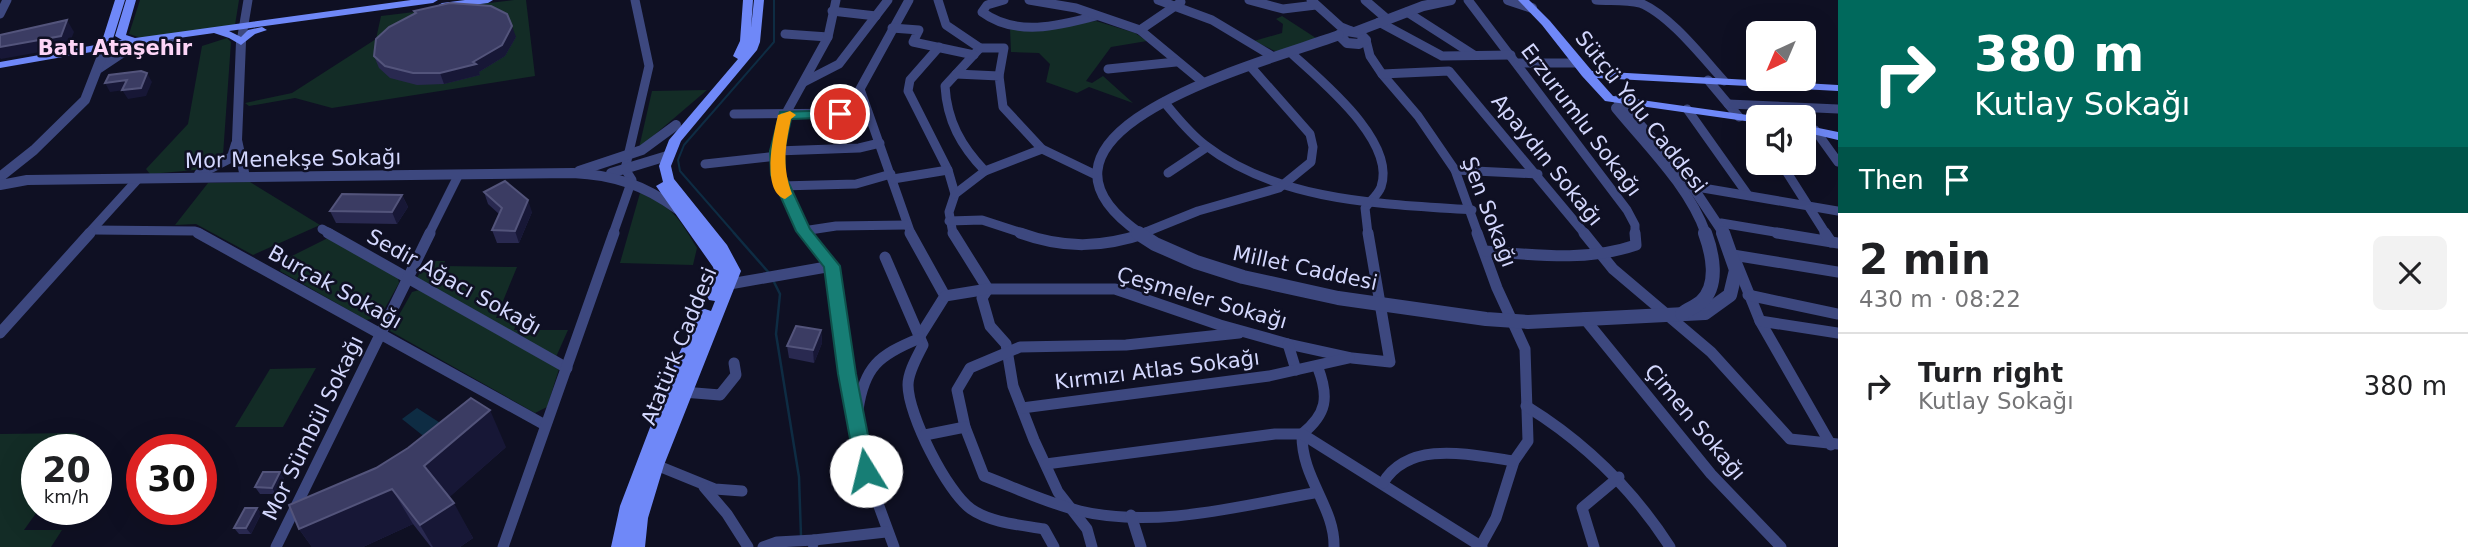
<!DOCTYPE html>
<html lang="en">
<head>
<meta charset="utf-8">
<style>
  body { margin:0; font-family:"DejaVu Sans",sans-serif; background:#f2f2f2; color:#202124; height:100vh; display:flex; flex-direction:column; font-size:26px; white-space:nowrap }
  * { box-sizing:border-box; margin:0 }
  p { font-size:23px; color:#757577 }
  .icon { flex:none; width:38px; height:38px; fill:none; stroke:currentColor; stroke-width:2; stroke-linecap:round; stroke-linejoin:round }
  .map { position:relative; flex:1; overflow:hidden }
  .drawer { display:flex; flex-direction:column; background:#fff; width:630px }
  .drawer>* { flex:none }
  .guide { background:#00695c; color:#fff; overflow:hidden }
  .needle { width:46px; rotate:224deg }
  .tools { position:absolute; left:1746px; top:21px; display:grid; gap:14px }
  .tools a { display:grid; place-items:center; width:70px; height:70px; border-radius:10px; background:#fff; box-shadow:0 7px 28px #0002; font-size:35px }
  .speed { position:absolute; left:21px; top:434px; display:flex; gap:14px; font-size:35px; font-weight:700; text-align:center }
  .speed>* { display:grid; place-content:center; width:91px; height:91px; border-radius:50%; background:#fff; box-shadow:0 7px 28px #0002; line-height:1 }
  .speed small { font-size:18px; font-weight:400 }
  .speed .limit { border:10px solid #d22; background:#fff; color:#111 }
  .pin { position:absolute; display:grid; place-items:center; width:60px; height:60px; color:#fff; margin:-30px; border:4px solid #fff; border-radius:50%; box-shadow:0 2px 7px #0007 }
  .me { position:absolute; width:77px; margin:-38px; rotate:351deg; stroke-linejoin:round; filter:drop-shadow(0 0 5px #0008) }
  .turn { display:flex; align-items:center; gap:24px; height:147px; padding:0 21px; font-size:32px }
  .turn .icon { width:91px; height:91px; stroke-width:2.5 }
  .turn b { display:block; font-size:49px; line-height:60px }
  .then { display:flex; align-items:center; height:66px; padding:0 21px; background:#0003; gap:14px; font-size:26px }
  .round { display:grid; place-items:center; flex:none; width:74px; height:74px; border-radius:10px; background:#f2f2f2 }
  .overview { display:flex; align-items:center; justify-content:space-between; height:119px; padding:0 21px }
  h1 { font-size:42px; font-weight:800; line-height:52px }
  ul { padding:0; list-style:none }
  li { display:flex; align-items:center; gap:21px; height:105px; padding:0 21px; border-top:2px solid #e0e0e0 }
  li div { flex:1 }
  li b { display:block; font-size:26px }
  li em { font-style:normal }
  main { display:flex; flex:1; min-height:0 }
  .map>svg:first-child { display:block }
</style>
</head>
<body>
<main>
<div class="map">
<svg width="1838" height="547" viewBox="0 0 1838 547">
  <rect width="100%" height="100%" fill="#0f1023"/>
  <g fill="#132c26">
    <path d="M 140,0 L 239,0 L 235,25 L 141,38 L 129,34 Z"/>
    <path d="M 514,0 L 526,0 L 535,76 L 332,108 L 295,98 L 249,106 L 245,103 L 292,93 L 376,39 L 381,16 Z"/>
    <path d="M 1282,16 L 1319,40 L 1277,52 L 1254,41 L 1282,33 L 1283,24 L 1276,19 Z"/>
    <path d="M 1096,21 L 1135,33 L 1147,41 L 1111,47 L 1086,81 L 1092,83 L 1103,76 L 1133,103 L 1089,87 L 1077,93 L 1046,82 L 1050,64 L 1039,53 L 1011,52 L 1010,28 L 1033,29 Z"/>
    <path d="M 227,38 L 231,42 L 223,155 L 206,169 L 150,174 L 146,169 L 188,124 L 202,46 Z"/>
    <path d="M 707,90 L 639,148 L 652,91 Z"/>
    <path d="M 250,182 L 320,225 L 253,255 L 196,224 L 175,225 L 208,183 Z"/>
    <path d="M 640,193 C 674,208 678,217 697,248 L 693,265 L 620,263 Z"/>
    <path d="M 328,238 L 398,278 L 399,283 L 380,317 L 366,320 L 280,271 L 286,259 Z"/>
    <path d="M 426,261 L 445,261 L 443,266 L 517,267 L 496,318 L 518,318 L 514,330 L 568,330 L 556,357 L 417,278 Z"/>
    <path d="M 419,290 L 559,369 L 547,407 L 535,413 L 390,331 L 412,292 Z"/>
    <path d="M 316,368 L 283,427 L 235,427 L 270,369 Z"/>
    <path d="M 76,433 L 90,441 L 83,450 L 37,450 L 37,509 L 39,509 L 24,530 L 62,530 L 51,547 L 0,547 L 0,434 Z"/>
  </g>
  <path fill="#0e2c43" d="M 417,408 L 448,428 L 431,442 L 402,419 Z"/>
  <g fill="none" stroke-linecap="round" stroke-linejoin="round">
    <path stroke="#0e2c43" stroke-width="2" d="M 735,234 L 680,171 L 678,160 L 684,145 L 774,42 L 774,0"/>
    <g stroke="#0e2c43" stroke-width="2.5">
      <path d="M 734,233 L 770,274"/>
      <path d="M 773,280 L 780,294 L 776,334 L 799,477 L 801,536"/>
    </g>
    <g stroke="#3d487f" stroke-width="9">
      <path d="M 909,0 L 860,89 L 911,234"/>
      <path d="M 938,0 L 946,25 L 980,48 L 945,86 C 947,121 961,146 985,171"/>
      <path d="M 1004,0 L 987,5 L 982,12 C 1016,37 1058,26 1096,16"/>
      <path d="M 1029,0 L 1076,8 L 1140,30 L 1204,83"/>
      <path d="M 1158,0 L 1212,20 L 1272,56"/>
      <path d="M 1249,0 L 1283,9 L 1316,5"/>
      <path d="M 1311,0 L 1341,27 L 1351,31"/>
      <path d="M 1365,0 L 1387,19"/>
      <path d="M 1468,0 L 1627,210 L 1635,225 L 1635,234"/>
      <path d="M 1596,0 C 1610,1 1626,0 1640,3 C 1669,14 1703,58 1724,81"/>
      <path d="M 832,11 L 876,16"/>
      <path d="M 1407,12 L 1474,55"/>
      <path d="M 0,14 L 7,0"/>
      <path d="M 1379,22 L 1442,56 L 1511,55"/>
      <path d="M 892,28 L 919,30 L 913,42 L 974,55"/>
      <path d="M 1140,30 L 1181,2"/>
      <path d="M 785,34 L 828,37"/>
      <path d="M 1366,40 L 1370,56 L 1382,74 L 1418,116 L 1455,170 L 1478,234"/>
      <path d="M 241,42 L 248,0"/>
      <path d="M 939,47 L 910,80 L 908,91 L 948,170 L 955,194 L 949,212 L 953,234"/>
      <path d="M 980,48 L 1004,48 L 999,76"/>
      <path d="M 1291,53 C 1320,80 1397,141 1381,187 C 1378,195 1370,201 1365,208 L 1368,234"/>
      <path d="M 1518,63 L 1578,63"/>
      <path d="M 1108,69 L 1176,62"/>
      <path d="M 956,74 L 999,76 L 1003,107 L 1042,149 L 1096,175"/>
      <path d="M 1382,74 L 1449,71 L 1585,234"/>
      <path d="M 1708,80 L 1739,117"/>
      <path d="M 804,82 L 839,64 L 888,0"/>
      <path d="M 1164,102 C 1177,117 1189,133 1205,145 C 1279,202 1383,204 1472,210"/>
      <path d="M 1728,104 L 1838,109"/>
      <path d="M 1687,109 L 1748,195"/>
      <path d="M 734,114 L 867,113"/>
      <path d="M 1752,119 L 1759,129"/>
      <path d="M 1815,130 L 1838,162"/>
      <path d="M 777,151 L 859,148 L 880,143"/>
      <path d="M 1781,163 L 1826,234"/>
      <path d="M 705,164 L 777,156"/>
      <path d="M 1455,170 L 1538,174"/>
      <path d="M 1168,173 L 1207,147"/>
      <path d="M 893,179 L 948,170"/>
      <path d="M 781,186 L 856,184 L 891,174"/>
      <path d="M 1697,187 L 1838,211"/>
      <path d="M 955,194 L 985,171 L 1042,149"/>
      <path d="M 949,221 L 982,220 L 1025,234"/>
      <path d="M 1721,223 L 1787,234"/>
      <path d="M 322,229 L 331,234"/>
      <path d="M 94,230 L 195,231 L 201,234"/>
      <path d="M 803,231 L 836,226 L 906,225"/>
      <path d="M 88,234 L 138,179"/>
      <path d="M 429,234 L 458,176"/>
      <path d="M 613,234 L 632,180 L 625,169 L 649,66 L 635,0"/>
      <path d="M 806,234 L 778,175 L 777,151 L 785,115 L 828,37 L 836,0"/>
      <path d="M 1141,234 L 1198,211 L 1279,188 L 1311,162 L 1313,147 L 1310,134 L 1250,66"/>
    </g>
    <g stroke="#3d487f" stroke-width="11">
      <path d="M 198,233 L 545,425"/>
      <path d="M 328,233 L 567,368"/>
      <path d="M 804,233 L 832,266 L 847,374 L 866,471 L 894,547"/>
      <path d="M 910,233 L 945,296 L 918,339"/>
      <path d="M 953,233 L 988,289 L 982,298 L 990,326 L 1006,344 L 1013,386 L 1034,440 L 1058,492 L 1087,529 L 1092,547"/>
      <path d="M 1020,233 C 1064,249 1102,248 1146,233"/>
      <path d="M 1477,233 L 1497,288 L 1525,349 L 1528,441 L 1514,461 L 1496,518 L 1480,547"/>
      <path d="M 1584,233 L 1613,269 L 1711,352 L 1790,439 L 1838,444"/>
      <path d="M 1777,233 L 1838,243"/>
      <path d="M 1825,233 L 1831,242"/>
      <path d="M 1485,251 C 1536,255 1587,262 1636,245 L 1635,233"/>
      <path d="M 1733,255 L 1838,272"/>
      <path d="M 885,257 L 923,345 C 917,357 908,372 908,385 C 908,415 947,492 971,509 C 991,523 1021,525 1044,529 L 1054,547"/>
      <path d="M 1737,264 L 1760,321 L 1831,445"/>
      <path d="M 724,285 L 832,266"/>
      <path d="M 1748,295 L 1838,314"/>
      <path d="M 945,296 L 988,289 L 1115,289 L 1220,325 L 1288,344 L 1352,358 L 1390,362 L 1368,233"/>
      <path d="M 1584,318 L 1711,474 L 1781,547"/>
      <path d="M 1760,321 L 1838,333"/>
      <path d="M 0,333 L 90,233"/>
      <path d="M 1239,333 L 1126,345 L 1020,347 L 970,368 L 957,390 L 965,427 L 984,476 C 1016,488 1047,503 1080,511 C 1156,529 1239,506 1314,493"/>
      <path d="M 1288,344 L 1296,370"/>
      <path d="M 1318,368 C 1329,397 1327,414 1302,434 C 1301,478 1335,507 1334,547"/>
      <path d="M 683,392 L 720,395 L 736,375 L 734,363"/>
      <path d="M 1526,406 C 1586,443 1632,488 1670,547"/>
      <path d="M 1022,408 L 1269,376 L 1349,358"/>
      <path d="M 858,410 C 864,367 879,355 918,339"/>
      <path d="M 925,435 L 965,427"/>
      <path d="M 1046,464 L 1275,434 L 1302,434 L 1482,547"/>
      <path d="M 656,465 L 715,489 L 742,491"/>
      <path d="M 1383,483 C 1409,439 1471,455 1514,461"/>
      <path d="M 704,487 L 727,514 L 748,547"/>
      <path d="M 1131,515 L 1141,547"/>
      <path d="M 813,544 L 814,540 L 886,532"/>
      <path d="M 276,547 L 430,233"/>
      <path d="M 503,547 L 614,233"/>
      <path d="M 763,547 L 777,542 L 814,540"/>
      <path d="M 1594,547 L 1582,508 L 1619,477"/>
    </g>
    <g stroke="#3d487f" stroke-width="10">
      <path d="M 1508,0 L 1532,8"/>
      <path d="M 1347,31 L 1359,33 L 1366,40 L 1359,44 L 1347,43 L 1339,35 Z"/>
      <path d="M 1355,32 L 1423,6 L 1451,0"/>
      <path d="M 241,42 L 237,140 L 245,177"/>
      <path d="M 99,68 L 126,50 L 169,39"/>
      <path d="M 1618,100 L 1684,174 L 1724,234"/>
      <path d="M 1616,108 C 1648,147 1689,186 1706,234"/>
      <path d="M 579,171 L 642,150 L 676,125"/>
      <path d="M 611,173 L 667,156"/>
      <path d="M 199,174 L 232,157 L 236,144"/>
      <path d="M 0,177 L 34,150 L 85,100 L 106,46"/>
      <path d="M 0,185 L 27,180 L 573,173 C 614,175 644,185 677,209"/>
      <path d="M 1141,234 C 990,130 1273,60 1339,35"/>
    </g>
    <g stroke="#3d487f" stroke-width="14">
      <path d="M 1138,233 L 1155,244 L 1196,262 L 1243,277 L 1338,298 L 1486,319 L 1528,322 L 1705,313 L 1730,295 L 1736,270 L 1723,233"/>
      <path d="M 1682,314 C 1688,309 1695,307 1701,302 C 1720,285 1712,252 1705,233"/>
    </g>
    <g fill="#6f88f8" fill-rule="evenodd">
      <path d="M 115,0 L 125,0 L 112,42 L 122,40 L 115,36 L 126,0 L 136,0 L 126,35 L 135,38 L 411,0 L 438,0 L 433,3 L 229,31 L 241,37 L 248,30 L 262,27 L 267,30 L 255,34 L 241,45 L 229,38 L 214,33 L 137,44 L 0,68 L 0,62 L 101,44 Z"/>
      <path d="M 465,0 L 493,0 L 488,3 L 442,9 L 437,6 L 442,3 Z"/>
      <path d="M 743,0 L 753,0 L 751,28 L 754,0 L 764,0 L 760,42 L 757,50 L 681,141 L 671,166 L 674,179 L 727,245 L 741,271 L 664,465 L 648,518 L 645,547 L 611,547 L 620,506 L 675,362 L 700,310 L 705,309 L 711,311 L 715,301 L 709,300 L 707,296 L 715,274 L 713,267 L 656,186 L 663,182 L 659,166 L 669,140 L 738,59 L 733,56 L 740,41 Z"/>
      <path d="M 1518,0 L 1529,0 L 1550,21 L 1592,71 L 1838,85 L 1838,91 L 1597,78 L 1613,96 L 1762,117 L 1759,117 L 1759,123 L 1605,101 L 1582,76 L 1542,25 Z"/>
      <path d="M 1804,125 L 1838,132 L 1838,140 L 1804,132 Z"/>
    </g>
  </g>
  <g fill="#292950">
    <path d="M 414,11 L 516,37 L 505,56 L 479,72 L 480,75 L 444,84 L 417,85 L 390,78 L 379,68 L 374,56 L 415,13 Z"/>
    <path d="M 484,192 L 532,212 L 519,243 L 497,243 L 492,230 L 499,214 L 488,204 Z"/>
    <path d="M 402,195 L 408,207 L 397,224 L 336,223 L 330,211 Z"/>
    <path d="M 821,330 L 822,343 L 814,363 L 789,358 L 787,346 Z"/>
    <path d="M 506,447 L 449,497 L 473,538 L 460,547 L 431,547 L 413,524 L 363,547 L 312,547 L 299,529 Z"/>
    <path d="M 284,478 L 276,494 L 260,494 L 255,487 Z"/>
    <path d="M 257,508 L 261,514 L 251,534 L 239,534 L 234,528 Z"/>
  </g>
  <g fill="#171736">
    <path d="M 67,20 L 74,32 L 68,47 L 1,59 L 0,58 L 0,47 Z"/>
    <path d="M 512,26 L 516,37 L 505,56 L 479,72 L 480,75 L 444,84 L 440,73 L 473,62 Z"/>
    <path d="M 147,73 L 152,82 L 146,96 L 128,99 L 122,90 Z"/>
    <path d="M 127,80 L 132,89 L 110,92 L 105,83 Z"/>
    <path d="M 402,195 L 408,207 L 397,224 L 392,212 Z"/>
    <path d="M 528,200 L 532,212 L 519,243 L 515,231 Z"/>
    <path d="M 821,330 L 822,343 L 814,363 L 813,350 Z"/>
    <path d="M 490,410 L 506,447 L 444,502 L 424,466 Z"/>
    <path d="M 280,472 L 284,478 L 276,494 L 272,488 Z"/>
    <path d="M 392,489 L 413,524 L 363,547 L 312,547 L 299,529 Z"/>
    <path d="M 454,503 L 473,538 L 460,547 L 433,547 L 420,525 Z"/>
    <path d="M 257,508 L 261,514 L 251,534 L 246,528 Z"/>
  </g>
  <g fill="#3b3c63" stroke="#53547b" stroke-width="2">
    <path d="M 450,3 L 491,6 L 507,14 L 512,26 L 502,45 L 473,62 L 476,64 L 440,73 L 413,73 L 385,66 L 374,56 L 376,39 L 389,27 L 416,13 L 414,11 Z"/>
    <path d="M 67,20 L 61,36 L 0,47 L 0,35 Z"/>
    <path d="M 141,71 L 147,73 L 141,88 L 122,90 L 127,80 L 105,83 L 109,75 Z"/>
    <path d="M 505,181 L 528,200 L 515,231 L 492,230 L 502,208 L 484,192 Z"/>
    <path d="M 342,194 L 402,195 L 392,212 L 330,211 Z"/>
    <path d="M 796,326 L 821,330 L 813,350 L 787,346 Z"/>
    <path d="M 471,398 L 490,410 L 424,466 L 454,503 L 420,525 L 392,489 L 299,529 L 289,505 L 376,468 L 408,448 Z"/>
    <path d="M 263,472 L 280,472 L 272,488 L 255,487 Z"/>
    <path d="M 245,508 L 257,508 L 246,528 L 234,528 Z"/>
  </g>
  <path fill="#177e75" stroke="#0f524c" stroke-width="2" d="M 840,110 L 845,111 L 845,117 L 791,119 L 784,151 L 785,175 L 810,229 L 840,266 L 856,374 L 875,471 L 872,477 L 859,477 L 856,471 L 838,374 L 824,267 L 796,231 L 771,175 L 770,151 L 780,112 Z"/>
  <path fill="#f59e0b" d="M 790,111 L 796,115 L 791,119 C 785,147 782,167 792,194 L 785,199 C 760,191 774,133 778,115 Z"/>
  <g text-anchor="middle" stroke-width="5" stroke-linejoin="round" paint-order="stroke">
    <g font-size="21" font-weight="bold" fill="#fdd5f7" stroke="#0f1023">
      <text x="115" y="55">Batı Ataşehir</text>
    </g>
    <g font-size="21" fill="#d3d7fd" stroke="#0f1023">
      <text transform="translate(1641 112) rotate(52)" y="7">Sütçü Yolu Caddesi</text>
      <text transform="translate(1581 120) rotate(53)" y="7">Erzurumlu Sokağı</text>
      <text transform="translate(293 159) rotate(-1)" y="7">Mor Menekşe Sokağı</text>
      <text transform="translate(1547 160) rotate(51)" y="7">Apaydın Sokağı</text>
      <text transform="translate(1489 212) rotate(69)" y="7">Şen Sokağı</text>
      <text transform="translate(1305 268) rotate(12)" y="7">Millet Caddesi</text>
      <text transform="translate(454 282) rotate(29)" y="7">Sedir Ağacı Sokağı</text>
      <text transform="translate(335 287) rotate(29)" y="7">Burçak Sokağı</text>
      <text transform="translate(1202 298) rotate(16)" y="7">Çeşmeler Sokağı</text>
      <text transform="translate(679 346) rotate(-68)" y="7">Atatürk Caddesi</text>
      <text transform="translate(1157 370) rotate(-7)" y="7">Kırmızı Atlas Sokağı</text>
      <text transform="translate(1695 422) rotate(50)" y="7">Çimen Sokağı</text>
      <text transform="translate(313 428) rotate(-64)" y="7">Mor Sümbül Sokağı</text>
    </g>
  </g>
</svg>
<div class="tools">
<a><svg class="needle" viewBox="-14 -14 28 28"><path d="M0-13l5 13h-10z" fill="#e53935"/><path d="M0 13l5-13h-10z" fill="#757577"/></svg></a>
<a><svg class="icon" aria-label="sound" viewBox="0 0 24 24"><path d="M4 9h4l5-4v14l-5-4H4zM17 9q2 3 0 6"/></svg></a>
</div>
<div class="speed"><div>20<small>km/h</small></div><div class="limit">30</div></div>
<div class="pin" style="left:840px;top:114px;background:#d93025"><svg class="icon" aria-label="arrive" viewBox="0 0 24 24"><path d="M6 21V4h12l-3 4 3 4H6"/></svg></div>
<svg class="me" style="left:866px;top:471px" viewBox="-20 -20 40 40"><circle r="19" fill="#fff"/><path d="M0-13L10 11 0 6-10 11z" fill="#177e75"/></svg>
</div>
<section class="drawer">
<div class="guide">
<div class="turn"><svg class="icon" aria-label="right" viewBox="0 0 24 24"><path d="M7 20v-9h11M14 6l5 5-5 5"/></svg><div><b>380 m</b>Kutlay Sokağı</div></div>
<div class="then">Then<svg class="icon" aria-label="arrive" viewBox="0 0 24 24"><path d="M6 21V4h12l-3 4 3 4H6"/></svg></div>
</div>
<div class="overview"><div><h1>2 min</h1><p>430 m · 08:22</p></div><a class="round"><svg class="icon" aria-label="close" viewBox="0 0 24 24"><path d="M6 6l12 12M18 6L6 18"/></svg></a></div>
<ul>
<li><svg class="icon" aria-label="right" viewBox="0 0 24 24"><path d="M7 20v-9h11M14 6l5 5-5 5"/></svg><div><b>Turn right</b><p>Kutlay Sokağı</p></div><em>380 m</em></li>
</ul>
</section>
</main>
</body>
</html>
